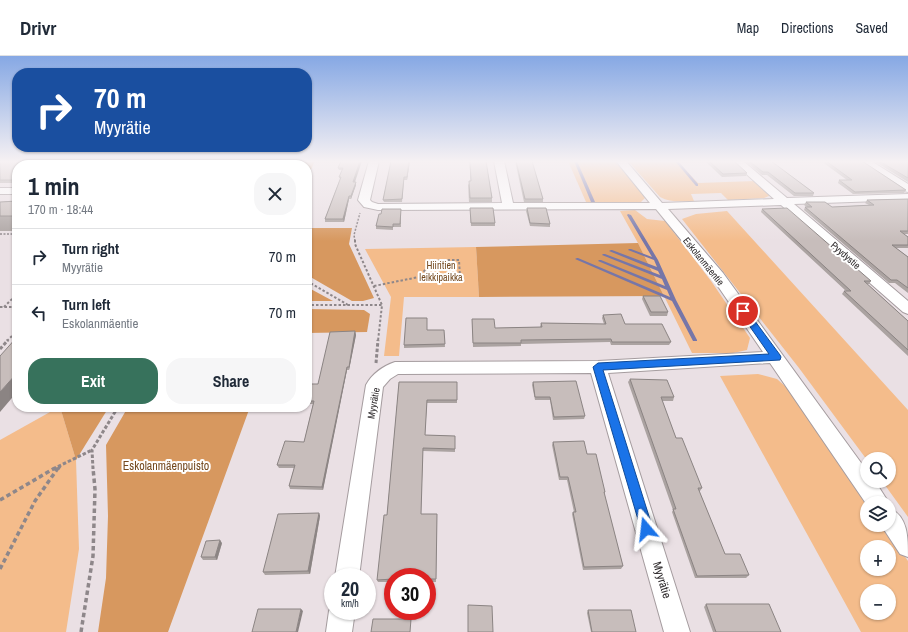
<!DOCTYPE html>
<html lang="en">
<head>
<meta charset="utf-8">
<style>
  body { margin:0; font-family:"Archivo Narrow",sans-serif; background:#f6f6f7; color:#1f2937; height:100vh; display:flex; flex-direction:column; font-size:15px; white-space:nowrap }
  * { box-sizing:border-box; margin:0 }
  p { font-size:13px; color:#747a83 }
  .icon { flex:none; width:22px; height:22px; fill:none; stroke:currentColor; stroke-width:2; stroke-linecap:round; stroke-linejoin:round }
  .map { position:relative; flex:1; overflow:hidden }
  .sheet { position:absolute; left:12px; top:104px; width:300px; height:252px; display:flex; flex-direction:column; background:#fff; border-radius:16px; box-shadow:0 1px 3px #0004 }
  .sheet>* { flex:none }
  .banner { position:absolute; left:12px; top:12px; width:300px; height:84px; border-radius:16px; box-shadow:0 1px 3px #0004; background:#1a4fa0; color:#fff; overflow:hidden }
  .fabs { position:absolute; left:860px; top:396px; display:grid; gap:8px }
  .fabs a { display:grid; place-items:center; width:36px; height:36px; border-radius:50%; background:#fff; box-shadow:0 1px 3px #0004; font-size:20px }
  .speed { position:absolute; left:324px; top:512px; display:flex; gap:8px; font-size:20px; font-weight:700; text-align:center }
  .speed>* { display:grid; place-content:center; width:52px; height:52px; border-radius:50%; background:#fff; box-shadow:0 1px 3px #0004; line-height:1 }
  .speed small { font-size:10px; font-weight:400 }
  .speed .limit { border:6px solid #d22; background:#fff; color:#111 }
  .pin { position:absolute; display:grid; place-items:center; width:34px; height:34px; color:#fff; margin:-17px; border:2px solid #fff; border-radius:50%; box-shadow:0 1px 4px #0007 }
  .me { position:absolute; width:44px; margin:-22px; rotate:343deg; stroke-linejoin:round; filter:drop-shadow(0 0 3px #0008) }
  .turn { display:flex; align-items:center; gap:14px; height:84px; padding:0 16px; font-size:18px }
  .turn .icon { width:52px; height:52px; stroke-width:2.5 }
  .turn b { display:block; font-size:28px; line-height:34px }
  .round { display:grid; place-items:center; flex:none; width:42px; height:42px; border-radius:16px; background:#f6f6f7 }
  .summary { display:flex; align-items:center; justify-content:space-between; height:68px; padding:0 16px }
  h1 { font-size:24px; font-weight:700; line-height:30px }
  .action { display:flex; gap:8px; margin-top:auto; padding:8px 16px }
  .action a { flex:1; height:46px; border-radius:16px; background:#37725c; color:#fff; font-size:16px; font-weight:700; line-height:46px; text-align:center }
  .action a+a { background:#f6f6f7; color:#1f2937 }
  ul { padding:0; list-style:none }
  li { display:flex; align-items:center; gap:12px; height:56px; padding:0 16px; border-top:1px solid #e0e1e3 }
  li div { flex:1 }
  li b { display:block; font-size:15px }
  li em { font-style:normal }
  header { display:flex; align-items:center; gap:24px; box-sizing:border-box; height:56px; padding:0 20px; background:#fff; border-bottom:1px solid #e0e1e3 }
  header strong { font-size:19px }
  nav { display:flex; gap:22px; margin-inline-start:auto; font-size:14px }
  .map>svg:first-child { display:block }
</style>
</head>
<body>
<header>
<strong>Drivr</strong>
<nav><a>Map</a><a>Directions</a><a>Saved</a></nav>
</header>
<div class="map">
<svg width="908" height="576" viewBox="0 0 908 576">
  <rect width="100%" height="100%" fill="#eae0e4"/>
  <g fill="#f4bc8b" fill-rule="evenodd">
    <path d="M 568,105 L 616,105 L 642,135 L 645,142 L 641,146 L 586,146 Z"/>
    <path d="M 628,105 L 677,105 L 698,127 L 755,125 L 769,137 L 769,140 L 764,142 L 728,144 L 721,137 L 691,138 L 694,145 C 682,145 671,147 660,141 Z"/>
    <path d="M 635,154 L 647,163 L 665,165 L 711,225 L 750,282 L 747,294 L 733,297 L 692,297 L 638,187 L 620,155 Z"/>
    <path d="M 727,155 L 908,354 L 908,461 L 882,425 L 889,425 L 889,403 L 867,403 L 867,404 L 799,312 L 682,163 L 696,158 Z"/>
    <path d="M 476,191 L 479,241 L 404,241 L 399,300 L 384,300 L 391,241 L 365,193 Z"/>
    <path d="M 758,318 L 777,323 L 795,339 L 867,447 L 867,469 L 883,469 L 908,505 L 908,576 L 861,576 L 720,320 ZM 867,491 L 889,491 L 889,513 L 867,513 ZM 867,535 L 889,535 L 889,557 L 867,557 Z"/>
    <path d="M 59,351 L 60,351 L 76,404 L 79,493 L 66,576 L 0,576 L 0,384 Z"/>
  </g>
  <g fill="#d7985f">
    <path d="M 274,105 L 315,105 L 307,122 L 307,109 L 272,109 Z"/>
    <path d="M 307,172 L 352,172 L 349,188 L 374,242 L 363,245 L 352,245 L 307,219 Z"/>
    <path d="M 638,187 L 664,240 L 479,241 L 476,191 Z"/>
    <path d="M 307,231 L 333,245 L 307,245 Z"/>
    <path d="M 307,253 L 364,254 L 370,258 L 367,276 L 307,277 Z"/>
    <path d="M 60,351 L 109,351 L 76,404 Z"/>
    <path d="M 128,351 L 250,351 L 168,576 L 98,576 L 106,522 L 108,460 L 106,389 Z"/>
  </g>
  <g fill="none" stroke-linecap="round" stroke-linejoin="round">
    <g fill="#7676a8" fill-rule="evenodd">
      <path d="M 574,105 L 577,105 L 595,146 L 594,147 L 591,146 Z"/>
      <path d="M 675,105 L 678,105 L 698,128 L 698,130 L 696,130 Z"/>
      <path d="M 628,158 L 631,159 L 658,204 L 676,244 L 697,284 L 697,285 L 693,285 L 672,245 L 575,203 L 577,202 L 578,202 L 670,241 L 667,234 L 598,205 L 599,204 L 601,204 L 665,230 L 662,223 L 602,199 L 603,198 L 605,198 L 660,219 L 658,215 L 609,195 L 611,194 L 612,194 L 657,211 L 654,204 L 628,194 L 629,193 L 631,193 L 652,201 L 627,159 Z"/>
    </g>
    <g stroke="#a59c9f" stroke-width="2">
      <g id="minor">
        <path d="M 369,105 L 379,105 L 370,144 L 372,146 L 378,148 L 502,147 L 494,105 L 504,105 L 513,147 L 650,147 L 616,105 L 626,105 L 662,147 L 774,143 L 732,105 L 743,105 L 787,142 L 908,138 L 908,144 L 794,148 L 908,245 L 908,258 L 903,256 L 781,149 L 668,153 L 723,217 L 867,415 L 867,425 L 875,425 L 889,447 L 867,447 L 867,449 L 770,307 L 608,317 L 690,576 L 664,576 L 591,317 L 398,318 L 390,323 L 383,331 L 359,521 L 335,521 L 366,329 C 372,318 383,310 395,306 L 598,305 L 763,296 L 713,223 L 656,153 L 378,154 L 364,151 L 358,144 Z"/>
        <path d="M 859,105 L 871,105 L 908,128 L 908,136 L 904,135 Z"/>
        <rect x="0" y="132" width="17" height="6"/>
        <path d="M 889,452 C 908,460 908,481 908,501 L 900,498 L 881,469 L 889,469 Z"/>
        <path d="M 333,547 L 333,555 L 355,555 L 352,576 L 326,576 L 329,555 Z"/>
      </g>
    </g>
    <g stroke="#8e878a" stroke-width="1.5" stroke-dasharray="2 1.5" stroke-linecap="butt">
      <path d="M 266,109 L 269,105"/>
      <path d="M 0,178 L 17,178"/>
      <path d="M 355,185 L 354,179 L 360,157"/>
    </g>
    <g stroke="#8e878a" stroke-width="2" stroke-dasharray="2.5 2" stroke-linecap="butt">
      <path d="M 355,184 L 355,188 L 382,249 L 378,285"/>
      <path d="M 434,204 L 459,204 L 460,221 L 419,221 Z"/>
      <path d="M 307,225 L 348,249"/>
      <path d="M 374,230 L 419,221"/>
      <path d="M 307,249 L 382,249"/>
      <path d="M 0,251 L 17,251"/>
      <path d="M 4,251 L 17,238"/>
      <path d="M 7,285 L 17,275"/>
    </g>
    <g stroke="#8e878a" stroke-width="3" stroke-dasharray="3.5 2" stroke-linecap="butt">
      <path d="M 0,293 L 8,284"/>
      <path d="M 376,307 L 378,284"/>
      <path d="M 53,413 L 92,394"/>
      <path d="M 58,413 L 61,409"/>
      <path d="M 93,413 L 92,394 L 118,351"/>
    </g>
    <g stroke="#8e878a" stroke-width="3.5" stroke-dasharray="4.5 3" stroke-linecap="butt">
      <path d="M 0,444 L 55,412"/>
      <path d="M 0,513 L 35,445 L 58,412"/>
      <path d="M 81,576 L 93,500 L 95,433 L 93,412"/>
    </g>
    <use href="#minor" fill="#fff" fill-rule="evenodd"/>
  </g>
  <g fill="#aba3a1">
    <path d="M 0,105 L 72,105 L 66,109 L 17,109 L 17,127 L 0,127 Z"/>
    <path d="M 105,105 L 216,105 L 213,109 L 148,107 L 106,108 Z"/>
    <path d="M 341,105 L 355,126 L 356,126 L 356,129 L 351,143 L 349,143 L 344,166 L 325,166 L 325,163 L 340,123 L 339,121 L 342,114 L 339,114 L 338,112 Z"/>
    <path d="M 391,105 L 410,105 L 407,124 L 404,124 L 402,146 L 384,146 L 383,144 Z"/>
    <path d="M 469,105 L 486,105 L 492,142 L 492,146 L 469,146 L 468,129 L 471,125 Z"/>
    <path d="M 515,105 L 532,105 L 543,143 L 543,146 L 524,146 Z"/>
    <path d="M 705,105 L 734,105 L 747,117 L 746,120 L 722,121 Z"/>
    <path d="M 745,105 L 771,105 L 814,137 L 813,140 L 794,140 L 767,119 L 762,119 Z"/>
    <path d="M 821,105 L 862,105 L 906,134 L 904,137 L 853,138 L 838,127 L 839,124 L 847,124 Z"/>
    <path d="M 874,105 L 908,105 L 908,126 Z"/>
    <path d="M 908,143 L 908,178 L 904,178 L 908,181 L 908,192 L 896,192 L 908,201 L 908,237 L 895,227 L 889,227 L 804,154 L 805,151 L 807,151 L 804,149 L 806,146 L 832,151 L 869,149 L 865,147 L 867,144 Z"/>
    <path d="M 17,145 L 17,175 L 0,175 L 0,146 Z"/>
    <path d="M 470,152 L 495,167 L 495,170 L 471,170 Z"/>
    <path d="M 527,152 L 550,168 L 550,171 L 530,170 L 526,155 Z"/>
    <path d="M 401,153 L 401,171 L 393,171 L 393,174 L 376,173 L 376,170 L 381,158 Z"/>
    <path d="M 762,153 L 871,225 L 869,228 L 867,228 L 908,265 L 908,300 L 842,238 L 844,235 L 846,235 L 761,156 Z"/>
    <path d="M 643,240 L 668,256 L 667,260 L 650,260 L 642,243 Z"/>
    <path d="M 603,259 L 625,268 L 671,286 L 669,289 L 611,289 L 610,286 L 521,288 L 521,290 L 473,291 L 472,263 L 495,272 L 540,271 L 541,267 L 604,268 L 602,262 Z"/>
    <path d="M 428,274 L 444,274 L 445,291 L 404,292 L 404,289 Z"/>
    <path d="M 355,275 L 356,279 L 349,314 L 347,314 L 323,434 L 290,433 L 289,430 L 294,412 L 279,412 L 277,409 L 304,386 L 313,348 L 307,348 L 307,328 L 318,328 Z"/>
    <path d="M 630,323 L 674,341 L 673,345 L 662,345 L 676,382 L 702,432 L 700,435 L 699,435 L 725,498 L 749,519 L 746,522 L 695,522 L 672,456 L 673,454 L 628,326 Z"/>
    <path d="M 399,326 L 457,326 L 457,347 L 427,347 L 425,379 L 455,380 L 455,396 L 423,395 L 421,458 L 437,458 L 436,526 L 427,526 L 427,521 L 393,521 L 393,526 L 378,526 L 377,524 L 387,459 Z"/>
    <path d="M 533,326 L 585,360 L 584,363 L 553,364 L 550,344 L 535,344 L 532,329 Z"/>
    <path d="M 553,386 L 587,398 L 605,436 L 604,438 L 623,510 L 621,513 L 583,514 L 572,458 L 573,456 L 574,456 L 567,424 L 559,424 L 552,389 Z"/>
    <path d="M 319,457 L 320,460 L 310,518 L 265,519 L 263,516 Z"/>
    <path d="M 222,487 L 217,504 L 203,504 L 201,501 Z"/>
    <path d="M 706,548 L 781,576 L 713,576 L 704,551 Z"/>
    <path d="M 588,554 L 636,576 L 591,576 L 587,557 Z"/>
  </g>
  <g fill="#8b8483">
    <path d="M 67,105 L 72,105 L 66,109 L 61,109 Z"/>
    <path d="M 213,105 L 216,105 L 213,109 L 210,109 Z"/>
    <path d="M 360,105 L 362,105 L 354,129 L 353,126 Z"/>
    <path d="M 409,105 L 410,105 L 407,124 L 407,121 Z"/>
    <path d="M 356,126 L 356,129 L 351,143 L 351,140 Z"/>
    <path d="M 349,140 L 349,143 L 344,166 L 343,163 Z"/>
    <path d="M 355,275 L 356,279 L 349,314 L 349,311 Z"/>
    <path d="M 347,311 L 347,314 L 323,434 L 322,431 Z"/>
    <path d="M 17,317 L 17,336 L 0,356 L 0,336 Z"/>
    <path d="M 319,457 L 320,460 L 310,518 L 308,515 Z"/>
    <path d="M 220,484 L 222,487 L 217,504 L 215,501 Z"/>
    <path d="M 301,553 L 303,555 L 298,576 L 296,576 Z"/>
  </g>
  <g fill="#c7bdbb" stroke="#8b8483">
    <path d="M 0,105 L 67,105 L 61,109 L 17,109 L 17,124 L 0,124 Z"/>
    <path d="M 150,105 L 213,105 L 210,109 L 146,109 Z"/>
    <path d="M 341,105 L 360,105 L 353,126 L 356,126 L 351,140 L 349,140 L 343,163 L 325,163 L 341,121 L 339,121 L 343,112 L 338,112 Z"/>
    <path d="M 391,105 L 409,105 L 407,121 L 404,121 L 402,143 L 383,144 Z"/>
    <path d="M 470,105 L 486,105 L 492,142 L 470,142 L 469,125 L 471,125 Z"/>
    <path d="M 516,105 L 532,105 L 543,143 L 525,143 Z"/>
    <path d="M 709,105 L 734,105 L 747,117 L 723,118 Z"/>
    <path d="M 749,105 L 771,105 L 814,137 L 795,137 L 768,116 L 763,116 Z"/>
    <path d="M 826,105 L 862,105 L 906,134 L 855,136 L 839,124 L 852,124 Z"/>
    <path d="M 879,105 L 908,105 L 908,122 Z"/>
    <path d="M 908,143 L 908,175 L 900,175 L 908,181 L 908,189 L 892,189 L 908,201 L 908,232 L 897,224 L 891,224 L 805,151 L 812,151 L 806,146 L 825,146 L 832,151 L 874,149 L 867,144 Z"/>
    <path d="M 17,145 L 17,160 L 0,160 L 0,146 Z"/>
    <path d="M 470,152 L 493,152 L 495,167 L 471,167 Z"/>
    <path d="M 527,152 L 546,152 L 550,168 L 530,167 Z"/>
    <path d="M 787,152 L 871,225 L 864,225 L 908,265 L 908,294 L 844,235 L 851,235 L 762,153 Z"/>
    <path d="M 382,153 L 401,153 L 400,168 L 393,168 L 393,171 L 376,170 L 379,158 L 381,158 Z"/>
    <path d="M 643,240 L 660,240 L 668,256 L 651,256 Z"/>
    <path d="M 621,258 L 625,268 L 662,268 L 671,286 L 612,286 L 611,283 L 521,284 L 521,287 L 473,287 L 472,263 L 494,263 L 495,272 L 542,271 L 541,267 L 606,268 L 603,259 Z"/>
    <path d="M 406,262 L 427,262 L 427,274 L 444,274 L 445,288 L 404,289 Z"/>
    <path d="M 355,275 L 349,311 L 347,311 L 322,431 L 289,430 L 295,409 L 277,409 L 285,385 L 304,386 L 314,345 L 307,345 L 307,328 L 318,328 L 330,276 Z"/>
    <path d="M 17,281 L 17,317 L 0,336 L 0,300 Z"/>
    <path d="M 630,323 L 667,324 L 674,341 L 661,341 L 676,382 L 682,382 L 702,432 L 698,432 L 725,498 L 740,498 L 749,519 L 697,520 L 673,453 L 676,453 Z"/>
    <path d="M 576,325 L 585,360 L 554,361 L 550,341 L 535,341 L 533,326 Z"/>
    <path d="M 399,326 L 457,326 L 457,344 L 427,344 L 425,379 L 455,380 L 455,393 L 423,392 L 421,458 L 437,458 L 436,523 L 427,523 L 427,521 L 393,521 L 393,523 L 377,524 L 384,459 L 387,459 Z"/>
    <path d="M 584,385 L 587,398 L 596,398 L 605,436 L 604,436 L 623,510 L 584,511 L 573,456 L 576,456 L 568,421 L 560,421 L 553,386 Z"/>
    <path d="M 319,457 L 308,515 L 263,516 L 278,458 Z"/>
    <path d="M 220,484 L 215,501 L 201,501 L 206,485 Z"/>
    <path d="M 706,548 L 769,548 L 781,576 L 716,576 Z"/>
    <path d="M 468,549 L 492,550 L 493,576 L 468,576 Z"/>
    <path d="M 258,553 L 301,553 L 296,576 L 252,576 Z"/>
    <path d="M 588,554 L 631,554 L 636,576 L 592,576 Z"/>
    <path d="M 373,563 L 411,563 L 410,576 L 371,576 Z"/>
  </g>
  <linearGradient id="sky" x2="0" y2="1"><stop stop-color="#86a8e4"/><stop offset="0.57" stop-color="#f6f1f3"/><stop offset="1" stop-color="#f6f1f3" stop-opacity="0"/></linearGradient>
  <rect width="908" height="185" fill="url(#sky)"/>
  <path fill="#1a73e8" stroke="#114b97" d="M 743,252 L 746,253 L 780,299 L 781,301 L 780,304 L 603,314 L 653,473 L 651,477 L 646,479 L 642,477 L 593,311 L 598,307 L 769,298 L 739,255 Z"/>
  <g text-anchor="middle" stroke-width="4" stroke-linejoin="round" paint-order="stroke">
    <g font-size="10" fill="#302c2e" stroke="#fff">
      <text transform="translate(846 199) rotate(41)" y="4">Pyydystie</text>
      <text transform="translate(704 205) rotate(51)" y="4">Eskolanmäentie</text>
      <text transform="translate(373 347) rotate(-80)" y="4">Myyrätie</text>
    </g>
    <g font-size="10" fill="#74491f" stroke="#fff">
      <text x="441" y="213">Hiiritien<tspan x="441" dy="12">leikkipaikka</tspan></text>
    </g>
    <g font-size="12" fill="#74491f" stroke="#fff">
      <text x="166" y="414">Eskolanmäenpuisto</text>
    </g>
    <g font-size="12" fill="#302c2e" stroke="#fff">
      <text transform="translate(662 524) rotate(73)" y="4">Myyrätie</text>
    </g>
  </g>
</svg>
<div class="fabs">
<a><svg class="icon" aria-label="search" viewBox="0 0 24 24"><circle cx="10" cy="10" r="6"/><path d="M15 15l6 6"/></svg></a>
<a><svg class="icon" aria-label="layers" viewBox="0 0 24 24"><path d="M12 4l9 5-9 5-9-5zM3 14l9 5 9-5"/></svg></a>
<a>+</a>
<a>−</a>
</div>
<div class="speed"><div>20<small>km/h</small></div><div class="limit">30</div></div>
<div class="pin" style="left:743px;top:255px;background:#d93025"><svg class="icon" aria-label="arrive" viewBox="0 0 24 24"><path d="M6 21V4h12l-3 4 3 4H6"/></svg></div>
<svg class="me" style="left:646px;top:473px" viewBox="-20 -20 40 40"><path d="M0-17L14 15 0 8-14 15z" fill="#1a73e8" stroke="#fff" stroke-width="4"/></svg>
<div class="banner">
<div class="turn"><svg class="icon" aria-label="right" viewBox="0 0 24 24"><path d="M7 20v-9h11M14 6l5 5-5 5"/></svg><div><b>70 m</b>Myyrätie</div></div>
</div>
<section class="sheet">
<div class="summary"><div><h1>1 min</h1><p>170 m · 18:44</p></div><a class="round"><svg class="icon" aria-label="close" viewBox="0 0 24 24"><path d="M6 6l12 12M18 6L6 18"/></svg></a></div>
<ul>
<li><svg class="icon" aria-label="right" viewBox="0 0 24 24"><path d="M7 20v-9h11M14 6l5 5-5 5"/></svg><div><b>Turn right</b><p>Myyrätie</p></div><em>70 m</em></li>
<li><svg class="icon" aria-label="left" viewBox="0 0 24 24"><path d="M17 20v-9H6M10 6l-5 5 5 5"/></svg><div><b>Turn left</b><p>Eskolanmäentie</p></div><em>70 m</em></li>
</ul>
<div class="action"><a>Exit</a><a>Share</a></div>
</section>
</div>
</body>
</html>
